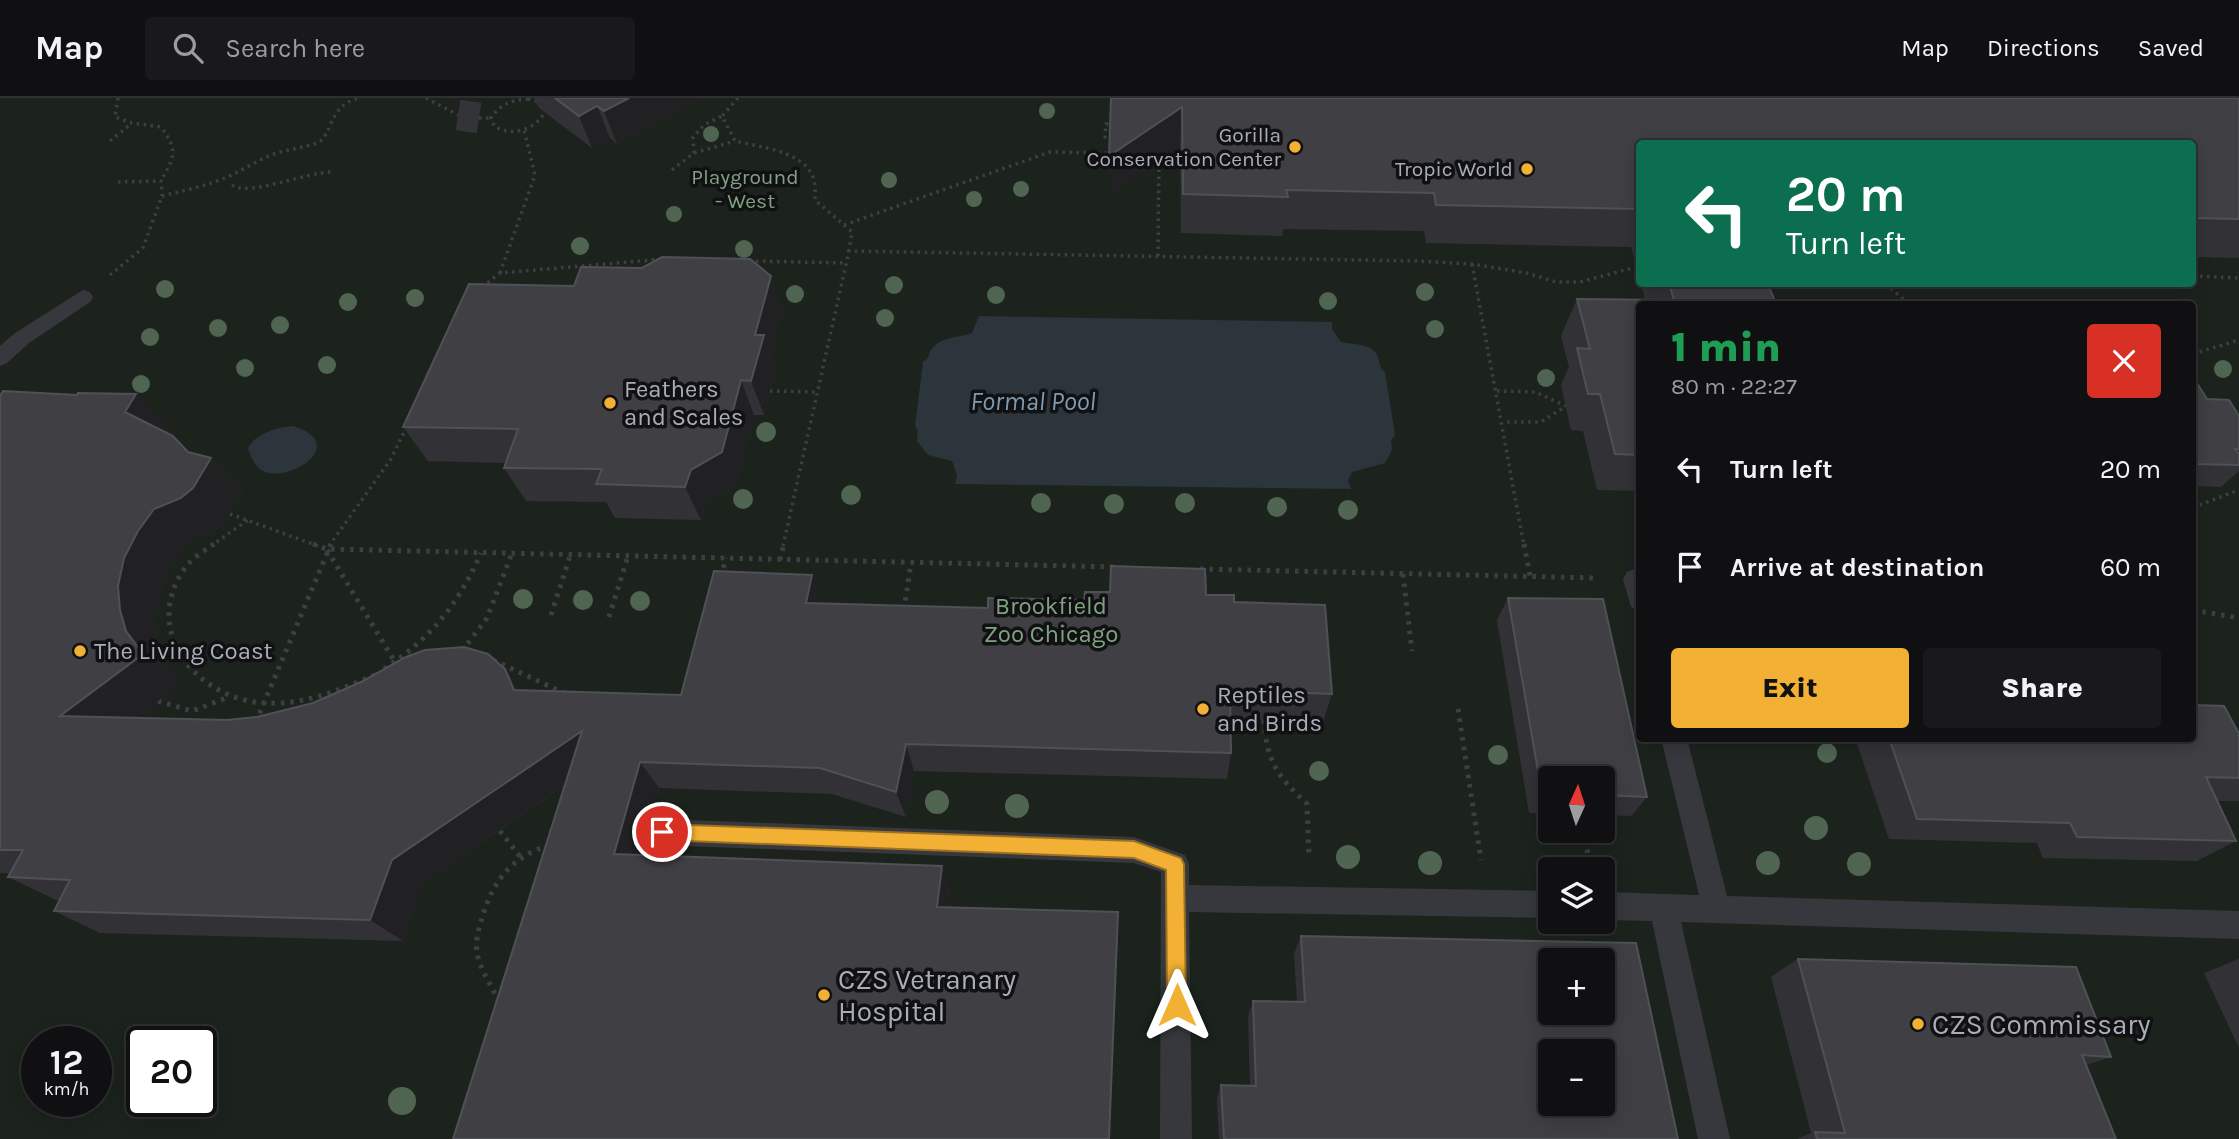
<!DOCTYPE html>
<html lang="en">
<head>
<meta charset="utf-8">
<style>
  body { margin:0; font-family:Karla,sans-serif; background:#19191b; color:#f1f3f6; height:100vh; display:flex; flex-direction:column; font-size:26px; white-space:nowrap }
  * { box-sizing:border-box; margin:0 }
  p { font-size:23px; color:#9c9d9f }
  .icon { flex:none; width:38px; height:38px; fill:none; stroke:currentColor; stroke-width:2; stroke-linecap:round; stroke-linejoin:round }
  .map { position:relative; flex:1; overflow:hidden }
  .side { position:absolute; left:1636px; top:203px; width:560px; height:441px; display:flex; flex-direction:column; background:#101012; border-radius:7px; box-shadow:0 4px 18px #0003,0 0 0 2px #303032 }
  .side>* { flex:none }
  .banner { position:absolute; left:1636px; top:42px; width:560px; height:147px; border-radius:7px; box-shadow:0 4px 18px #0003,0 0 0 2px #303032; background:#0b6e4f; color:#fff; overflow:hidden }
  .needle { width:46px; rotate:3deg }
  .fabs { position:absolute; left:1538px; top:668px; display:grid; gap:14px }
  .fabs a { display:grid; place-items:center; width:77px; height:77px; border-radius:7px; background:#101012; box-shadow:0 4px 18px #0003,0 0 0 2px #303032; font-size:35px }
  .speed { position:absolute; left:21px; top:928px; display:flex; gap:14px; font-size:35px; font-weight:700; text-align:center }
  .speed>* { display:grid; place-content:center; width:91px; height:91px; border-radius:50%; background:#101012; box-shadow:0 4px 18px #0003,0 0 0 2px #303032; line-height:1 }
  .speed small { font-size:18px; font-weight:400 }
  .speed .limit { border:4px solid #111; border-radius:10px; background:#fff; color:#111 }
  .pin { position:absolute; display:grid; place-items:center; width:60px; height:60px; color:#fff; margin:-30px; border:4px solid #fff; border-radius:50%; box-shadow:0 2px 7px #0007 }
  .me { position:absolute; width:77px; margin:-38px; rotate:0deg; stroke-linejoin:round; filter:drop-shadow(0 0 5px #0008) }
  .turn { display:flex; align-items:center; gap:24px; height:147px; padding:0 35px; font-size:32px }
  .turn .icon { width:91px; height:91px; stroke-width:2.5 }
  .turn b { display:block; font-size:49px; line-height:60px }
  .round { display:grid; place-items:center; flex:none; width:74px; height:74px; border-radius:7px; background:#19191b }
  .summary { display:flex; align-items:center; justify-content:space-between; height:119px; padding:0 35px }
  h1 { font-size:42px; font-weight:800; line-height:52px; color:#1e9e55 }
  .cta { display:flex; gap:14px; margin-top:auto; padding:14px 35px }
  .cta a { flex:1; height:80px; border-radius:7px; background:#f2b134; color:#111; font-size:28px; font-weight:800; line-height:80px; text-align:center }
  .cta a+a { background:#19191b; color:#f1f3f6 }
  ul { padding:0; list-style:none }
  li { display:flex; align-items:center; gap:21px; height:98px; padding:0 35px }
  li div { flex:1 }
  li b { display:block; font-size:26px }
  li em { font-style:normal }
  header { display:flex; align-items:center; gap:42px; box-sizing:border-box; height:98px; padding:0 35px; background:#101012; border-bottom:2px solid #303032 }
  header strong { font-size:33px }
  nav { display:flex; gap:38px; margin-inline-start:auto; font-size:24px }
  .search { width:490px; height:63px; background:#19191b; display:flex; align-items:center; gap:18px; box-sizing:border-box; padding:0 24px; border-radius:7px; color:#9c9d9f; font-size:26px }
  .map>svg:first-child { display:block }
</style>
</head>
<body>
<header>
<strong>Map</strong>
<div class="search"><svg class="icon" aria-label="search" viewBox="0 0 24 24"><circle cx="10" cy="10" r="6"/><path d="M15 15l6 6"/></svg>Search here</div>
<nav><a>Map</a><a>Directions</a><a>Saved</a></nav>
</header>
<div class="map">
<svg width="2239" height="1041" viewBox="0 0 2239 1041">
  <rect width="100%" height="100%" fill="#161618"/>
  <path fill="#1c231d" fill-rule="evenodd" d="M 0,0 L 2239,0 L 2239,1041 L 0,1041 ZM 1640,46 L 2193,46 L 2193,186 L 1640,186 ZM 1640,206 L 2193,206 L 2193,640 L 1640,640 ZM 1550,681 L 1603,681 L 1603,733 L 1550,733 ZM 1550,772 L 1603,772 L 1603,824 L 1550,824 ZM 1550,863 L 1603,863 L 1603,915 L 1550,915 ZM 37,943 L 96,943 L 96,1003 L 37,1003 ZM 142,943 L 201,943 L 201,1003 L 142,1003 ZM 1550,954 L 1603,954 L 1603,1006 L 1550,1006 Z"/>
  <g fill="#2c353c">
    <path d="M 979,218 L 1332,224 L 1332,231 L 1341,244 C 1354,247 1373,245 1378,259 C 1380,266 1379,269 1385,274 L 1395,337 L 1391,342 L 1392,352 L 1385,365 L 1352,374 L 1348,382 L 1351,391 L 955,386 L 957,377 L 952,363 L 928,357 L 917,343 L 918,333 L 915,328 L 923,264 L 928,260 C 933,238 955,241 972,235 Z"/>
    <path d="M 293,328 C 351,346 288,386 263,373 C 254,368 251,359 248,350 C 256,335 276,330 293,328 Z"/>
  </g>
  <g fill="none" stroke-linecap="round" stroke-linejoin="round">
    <path stroke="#333438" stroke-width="31" stroke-dasharray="31 15" stroke-linecap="butt" d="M 458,17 L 479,20"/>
    <g stroke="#3d3f44" stroke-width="3.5" stroke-dasharray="2.5 4.5" stroke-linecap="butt">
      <path d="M 118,0 L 115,19 L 132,25 L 161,29 C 179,53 174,59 161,83"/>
      <path d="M 426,0 L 458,17"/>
      <path d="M 738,0 L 722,18 L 735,43 C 758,49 798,52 811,75 C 816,83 815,93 815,102 L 852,134 L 849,153"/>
      <path d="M 528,1 L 539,4 L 546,12 C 537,31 512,40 494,28 L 491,20 C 500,6 512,2 528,1 Z"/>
      <path d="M 479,20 L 491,20"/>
      <path d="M 1113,40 L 1105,39 L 1106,26 L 1115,26"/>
      <path d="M 110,43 L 131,26"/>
      <path d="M 694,55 L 693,39 L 704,27 L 722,18"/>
      <path d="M 672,72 L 694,55 L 735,43"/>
      <path d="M 118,84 L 161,83 L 162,98"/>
      <path d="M 232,87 C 247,99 308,74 331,74"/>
      <path d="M 844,127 L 1050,54 L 1112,55"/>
      <path d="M 1158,158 L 1159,57"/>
      <path d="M 749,163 L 846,165"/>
      <path d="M 1472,166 L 1524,448"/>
      <path d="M 500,175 L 535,77 L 524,31"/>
      <path d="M 110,177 L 143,150 L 162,98 C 183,93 205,88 225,80 C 242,73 257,62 274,56 C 288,51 303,50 317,45 C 333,38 328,7 359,0"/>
      <path d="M 2193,178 L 2239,180"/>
      <path d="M 1878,186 L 1887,187 L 1909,206"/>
      <path d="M 1766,187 L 1786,186"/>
      <path d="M 482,189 L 500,175 L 664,161"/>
      <path d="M 2193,256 L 2239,242"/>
      <path d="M 770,293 L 817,294"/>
      <path d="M 1497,293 L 1535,294 L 1566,308 L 1541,324 L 1503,324"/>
      <path d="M 2193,407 L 2197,408 L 2239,392"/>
      <path d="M 230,416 L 318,448"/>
      <path d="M 211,448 L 248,422"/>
      <path d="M 329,448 L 391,361 L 407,328"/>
      <path d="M 783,448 L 849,153 L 1416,163 L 1472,166 L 1527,175 L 1556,184 L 1580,184 L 1640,168"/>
    </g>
    <g stroke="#3d3f44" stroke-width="5" stroke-dasharray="3.5 6" stroke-linecap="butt">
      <path d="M 214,446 C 204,453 192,460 185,470 C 140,533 197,601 264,605 C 303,608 342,591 377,576"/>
      <path d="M 313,446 L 327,451 L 1118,469"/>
      <path d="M 1524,446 L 1530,478"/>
      <path d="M 327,452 L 395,564"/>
      <path d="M 780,462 L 784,446"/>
      <path d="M 1200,471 L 1597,480"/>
      <path d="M 1403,476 L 1412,553"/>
      <path d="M 721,479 L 726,460"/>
      <path d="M 904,512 L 911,465"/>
      <path d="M 2193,512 L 2239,520"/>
      <path d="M 551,517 L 570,458"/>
      <path d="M 609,519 L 628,458"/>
      <path d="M 462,553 L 487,520 L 512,455"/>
      <path d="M 493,562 L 564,595"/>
      <path d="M 384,571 C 432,539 457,508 481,455"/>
      <path d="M 158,603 L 192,613 L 229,599"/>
      <path d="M 1458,611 L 1481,762"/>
      <path d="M 1264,622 C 1267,665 1277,677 1307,706 L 1309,760"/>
      <path d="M 256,624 L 331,446"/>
      <path d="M 500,733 L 522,761"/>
      <path d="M 1583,733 L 1591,770"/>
      <path d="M 499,904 C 492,888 480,872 477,855 C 475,842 479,829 483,817 C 494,781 513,758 550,747"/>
    </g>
    <g fill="#37383d" fill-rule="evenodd">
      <path d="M 83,192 L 90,194 L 93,199 L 90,204 L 29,245 L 7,265 L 0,268 L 0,248 L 15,235 Z"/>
      <path d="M 1635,471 L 1640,473 L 1640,512 L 1631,509 L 1623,481 L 1627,474 Z"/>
      <path d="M 1661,640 L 1687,640 L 1727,798 L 2239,813 L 2239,841 L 1681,824 L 1730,1041 L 1698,1041 L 1652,823 L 1603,822 L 1603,794 L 1699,797 Z"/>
      <path d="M 662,721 L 1134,739 L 1185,757 L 1189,766 L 1189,787 L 1550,793 L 1550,820 L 1189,814 L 1192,1041 L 1160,1041 L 1161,774 L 1134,765 L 662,747 L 652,743 L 648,734 L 652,725 Z"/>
    </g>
  </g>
  <g fill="#506452">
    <circle cx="1047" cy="13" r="8"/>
    <circle cx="711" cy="36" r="8"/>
    <circle cx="889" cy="82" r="8"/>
    <circle cx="1021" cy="91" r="8"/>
    <circle cx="974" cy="101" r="8"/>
    <circle cx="674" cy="116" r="8"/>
    <circle cx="580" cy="148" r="9"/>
    <circle cx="744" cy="151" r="9"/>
    <circle cx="894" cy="187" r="9"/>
    <circle cx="165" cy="191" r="9"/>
    <circle cx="1425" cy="194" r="9"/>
    <circle cx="795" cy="196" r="9"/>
    <circle cx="996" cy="197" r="9"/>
    <circle cx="415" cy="200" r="9"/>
    <circle cx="1328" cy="203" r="9"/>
    <circle cx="348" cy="204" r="9"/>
    <circle cx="885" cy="220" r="9"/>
    <circle cx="280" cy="227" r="9"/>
    <circle cx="218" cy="230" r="9"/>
    <circle cx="1435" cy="231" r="9"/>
    <circle cx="150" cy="239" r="9"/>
    <circle cx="327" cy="267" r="9"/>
    <circle cx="245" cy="270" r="9"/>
    <circle cx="2223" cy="271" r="9"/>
    <circle cx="1546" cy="280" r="9"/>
    <circle cx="141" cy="286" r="9"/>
    <circle cx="766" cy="334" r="10"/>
    <circle cx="851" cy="397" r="10"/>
    <circle cx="743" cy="401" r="10"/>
    <circle cx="1041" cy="405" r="10"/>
    <circle cx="1185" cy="405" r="10"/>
    <circle cx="1114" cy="406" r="10"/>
    <circle cx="1277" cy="409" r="10"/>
    <circle cx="1348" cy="412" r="10"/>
    <circle cx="523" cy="501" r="10"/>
    <circle cx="583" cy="502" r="10"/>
    <circle cx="640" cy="503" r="10"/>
    <circle cx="1827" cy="655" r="10"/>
    <circle cx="1498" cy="657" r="10"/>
    <circle cx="1319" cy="673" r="10"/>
    <circle cx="937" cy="704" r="12"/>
    <circle cx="1017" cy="708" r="12"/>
    <circle cx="1816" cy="730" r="12"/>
    <circle cx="1348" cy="759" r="12"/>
    <circle cx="1430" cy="765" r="12"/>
    <circle cx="1768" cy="765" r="12"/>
    <circle cx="1859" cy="766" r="12"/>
    <circle cx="402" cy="1003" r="14"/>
  </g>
  <g fill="#323236">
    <path d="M 534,0 L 699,0 L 617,46 L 610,40 L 592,50 L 539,10 Z"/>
    <path d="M 1111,0 L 2239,0 L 2239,160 L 2193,159 L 2193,46 L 1640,46 L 1640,183 L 1631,149 L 1426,145 L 1424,133 L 1283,131 L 1282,138 L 1181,135 L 1180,48 L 1109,96 L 1109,58 Z"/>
    <path d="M 771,178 L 782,214 L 771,258 L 775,272 L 764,317 L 754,317 L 736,387 L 706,405 L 701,422 L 615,420 L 606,404 L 526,403 L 504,370 L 506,365 L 428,363 L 403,329 L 574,188 Z"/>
    <path d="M 1641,186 L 1768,186 L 1776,206 L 1640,206 L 1640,393 L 1597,392 L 1583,333 L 1571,332 L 1561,287 L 1569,269 L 1561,238 L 1577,201 L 1645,202 Z"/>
    <path d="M 2193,284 L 2207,301 L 2239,318 L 2239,373 L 2221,389 L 2193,388 Z"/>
    <path d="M 77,297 L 169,330 L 167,335 L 173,338 L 189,355 L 211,360 L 243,393 L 226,423 L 215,433 L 189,444 L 174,464 L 161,492 L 155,519 L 157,542 L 164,563 L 181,585 L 136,620 L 227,622 L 257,619 L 505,571 L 522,592 L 681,597 L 822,505 L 988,510 L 1084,502 L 1206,497 L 1234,504 L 1332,596 L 1323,624 L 1231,621 L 1231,655 L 1227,681 L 914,673 L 906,719 L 832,696 L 659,690 L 641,757 L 942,768 L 949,791 L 947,809 L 1118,814 L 1110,1041 L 453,1041 L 565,687 L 423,785 L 403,843 L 100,835 L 54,813 L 60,802 L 56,802 L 8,779 L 10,775 L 0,775 L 0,298 Z"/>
    <path d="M 1508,500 L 1647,699 L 1631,718 L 1603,717 L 1603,681 L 1550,681 L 1550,715 L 1529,715 L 1497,522 Z"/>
    <path d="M 2239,634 L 2239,703 L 2217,703 L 2236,743 L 2197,763 L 2043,760 L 2037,745 L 1889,741 L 1855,640 L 2193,640 Z"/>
    <path d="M 1301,838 L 1678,1041 L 1219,1041 L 1217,1001 L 1221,987 L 1250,988 L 1248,919 L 1253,903 L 1297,904 L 1294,856 Z"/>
    <path d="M 1798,861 L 2111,959 L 2086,967 L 2116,1041 L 1797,1041 L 1811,1035 L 1771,879 Z"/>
    <path d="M 2239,861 L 2239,950 L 2204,875 Z"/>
  </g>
  <g fill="#212124">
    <path d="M 629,0 L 699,0 L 617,46 L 604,13 Z"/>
    <path d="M 597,8 L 610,40 L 592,50 L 579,18 Z"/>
    <path d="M 1182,9 L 1180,48 L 1109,96 L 1109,58 Z"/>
    <path d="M 771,178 L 782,214 L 771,258 L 775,272 L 764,317 L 751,283 L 755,237 Z"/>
    <path d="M 741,282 L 754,317 L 736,387 L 706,405 L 701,422 L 685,389 L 691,372 Z"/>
    <path d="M 136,296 L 169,330 L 159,348 L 125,314 Z"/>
    <path d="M 173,338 L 205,371 L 211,360 L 243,393 L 226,423 L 215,433 L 189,444 L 174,464 L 161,492 L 155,519 L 157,542 L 164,563 L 181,585 L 103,646 L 60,618 L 126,533 L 120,512 L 118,488 L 124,460 L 138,433 Z"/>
    <path d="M 812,477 L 823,508 L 806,505 Z"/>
    <path d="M 505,571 L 529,600 L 514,592 Z"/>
    <path d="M 582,633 L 603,660 L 423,785 L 403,843 L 370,822 L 392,762 Z"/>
    <path d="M 906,646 L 914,673 L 906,719 L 896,694 Z"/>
    <path d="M 640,664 L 659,690 L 635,780 L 614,756 Z"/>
    <path d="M 942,768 L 949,791 L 945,831 L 937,809 Z"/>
    <path d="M 1118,814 L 1110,1041 L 1109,1041 Z"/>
  </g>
  <g fill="#3f3f44" stroke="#4f5156" stroke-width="2" fill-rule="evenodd">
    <path d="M 555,0 L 629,0 L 604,13 L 597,8 L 579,18 Z"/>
    <path d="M 1111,0 L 2239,0 L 2239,121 L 2193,120 L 2193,46 L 1640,46 L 1640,111 L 1436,107 L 1434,95 L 1286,92 L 1288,99 L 1183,96 L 1182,9 L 1109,58 Z"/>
    <path d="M 662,159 L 750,161 L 771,178 L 755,237 L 764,237 L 751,283 L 741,282 L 722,354 L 691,372 L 685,389 L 596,386 L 602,371 L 504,370 L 518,331 L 403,329 L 469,186 L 574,188 L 581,169 L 642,170 Z"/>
    <path d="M 1669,186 L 1768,186 L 1776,206 L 1640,206 L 1640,357 L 1615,356 L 1600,296 L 1588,296 L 1577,250 L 1590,251 L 1577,201 L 1674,202 Z"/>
    <path d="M 2193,284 L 2197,285 L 2207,301 L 2229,302 L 2239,318 L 2239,351 L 2235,351 L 2239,356 L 2239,367 L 2193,366 Z"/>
    <path d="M 3,293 L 77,297 L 78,295 L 136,296 L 125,314 L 173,338 L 188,354 L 211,360 L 193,390 L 181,400 L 154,411 L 138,433 L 124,460 L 118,488 L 120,512 L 126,533 L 143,556 L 60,618 L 227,622 L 257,619 L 313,605 L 361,584 L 406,559 L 425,552 L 464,549 L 488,556 L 505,571 L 514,592 L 681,597 L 714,473 L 812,477 L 806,505 L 988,510 L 988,500 L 1084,502 L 1085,494 L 1110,494 L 1111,468 L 1205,471 L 1206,497 L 1234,497 L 1234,504 L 1325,507 L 1332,596 L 1230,592 L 1231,655 L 906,646 L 896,694 L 820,670 L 640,664 L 614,756 L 942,768 L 937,809 L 1118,814 L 1109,1041 L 453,1041 L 582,633 L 392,762 L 370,822 L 54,813 L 70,782 L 8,779 L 23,752 L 0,752 L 0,298 Z"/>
    <path d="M 1508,500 L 1603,501 L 1647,699 L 1603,697 L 1603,681 L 1550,681 L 1550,696 L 1542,696 Z"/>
    <path d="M 2193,607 L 2224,608 L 2238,634 L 2239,634 L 2239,680 L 2206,679 L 2236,743 L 2077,739 L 2070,725 L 1917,721 L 1889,640 L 2193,640 Z"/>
    <path d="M 1301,838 L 1636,845 L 1678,1041 L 1224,1041 L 1221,987 L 1256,988 L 1253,903 L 1305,904 ZM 1550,863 L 1603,863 L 1603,915 L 1550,915 ZM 1550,954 L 1603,954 L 1603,1006 L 1550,1006 Z"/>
    <path d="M 1798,861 L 2076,869 L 2111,959 L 2082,957 L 2116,1041 L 1817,1041 L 1815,1034 L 1845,1035 Z"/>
  </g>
  <path fill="#f2b134" stroke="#9d7322" stroke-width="2" d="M 662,726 L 1134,743 L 1181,760 L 1184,766 L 1186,907 L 1183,914 L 1177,916 L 1170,914 L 1167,907 L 1166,772 L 1134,760 L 662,742 L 656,740 L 653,734 L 656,728 Z"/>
  <g fill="#f2b134" stroke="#111113" stroke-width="2.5">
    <circle cx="1295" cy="49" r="7"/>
    <circle cx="1527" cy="71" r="7"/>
    <circle cx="610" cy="305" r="7"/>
    <circle cx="80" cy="553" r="7"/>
    <circle cx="1203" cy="611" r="7"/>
    <circle cx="824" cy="897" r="7"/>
    <circle cx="1918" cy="926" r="7"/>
  </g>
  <g text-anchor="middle" stroke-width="7" stroke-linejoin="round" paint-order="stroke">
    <g font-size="21" fill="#a8adb8" stroke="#111113" text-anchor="end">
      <text x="1281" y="44">Gorilla<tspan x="1281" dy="24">Conservation Center</tspan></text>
      <text x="1513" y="78">Tropic World</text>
    </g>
    <g font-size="21" fill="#7fa381" stroke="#111113">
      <text x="745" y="86">Playground<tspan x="745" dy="24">- West</tspan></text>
    </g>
    <g font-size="24" fill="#a8adb8" stroke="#111113" text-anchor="start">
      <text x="624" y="299">Feathers<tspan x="624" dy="28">and Scales</tspan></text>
      <text x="94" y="561">The Living Coast</text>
      <text x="1217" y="605">Reptiles<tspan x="1217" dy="28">and Birds</tspan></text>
    </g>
    <g font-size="24" fill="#7fa381" stroke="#111113">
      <text x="1051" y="516">Brookfield<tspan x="1051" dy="28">Zoo Chicago</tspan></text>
    </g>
    <g font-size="26" font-style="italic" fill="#7f9bb3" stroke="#111113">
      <text x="1033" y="312">Formal Pool</text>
    </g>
    <g font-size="28" fill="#a8adb8" stroke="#111113" text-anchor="start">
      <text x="838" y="891">CZS Vetranary<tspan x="838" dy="32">Hospital</tspan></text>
      <text x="1932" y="936">CZS Commissary</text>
    </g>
  </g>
</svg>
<div class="fabs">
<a><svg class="needle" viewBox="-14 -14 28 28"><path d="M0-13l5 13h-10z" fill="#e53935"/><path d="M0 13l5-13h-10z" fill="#9c9d9f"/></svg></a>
<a><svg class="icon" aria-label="layers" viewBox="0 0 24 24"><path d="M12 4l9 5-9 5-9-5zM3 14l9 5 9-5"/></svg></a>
<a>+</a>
<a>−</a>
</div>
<div class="speed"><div>12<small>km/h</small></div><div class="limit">20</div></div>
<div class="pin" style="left:662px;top:734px;background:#d93025"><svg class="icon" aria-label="arrive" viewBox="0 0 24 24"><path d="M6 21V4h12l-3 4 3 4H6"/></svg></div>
<svg class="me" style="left:1177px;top:907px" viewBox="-20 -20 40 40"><path d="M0-17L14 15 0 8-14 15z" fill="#f2b134" stroke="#fff" stroke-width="4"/></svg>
<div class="banner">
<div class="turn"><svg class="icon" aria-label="left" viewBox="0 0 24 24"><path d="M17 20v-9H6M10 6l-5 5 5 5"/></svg><div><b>20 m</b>Turn left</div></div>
</div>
<section class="side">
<div class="summary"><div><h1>1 min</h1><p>80 m · 22:27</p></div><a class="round" style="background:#d93025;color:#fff"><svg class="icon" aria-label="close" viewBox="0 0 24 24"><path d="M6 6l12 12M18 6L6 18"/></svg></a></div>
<ul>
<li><svg class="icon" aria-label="left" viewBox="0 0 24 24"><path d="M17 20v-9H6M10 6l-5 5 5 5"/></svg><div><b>Turn left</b></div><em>20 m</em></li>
<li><svg class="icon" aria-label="arrive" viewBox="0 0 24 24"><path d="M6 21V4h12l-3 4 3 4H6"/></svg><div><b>Arrive at destination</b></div><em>60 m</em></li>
</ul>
<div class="cta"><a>Exit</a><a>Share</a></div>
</section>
</div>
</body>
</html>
